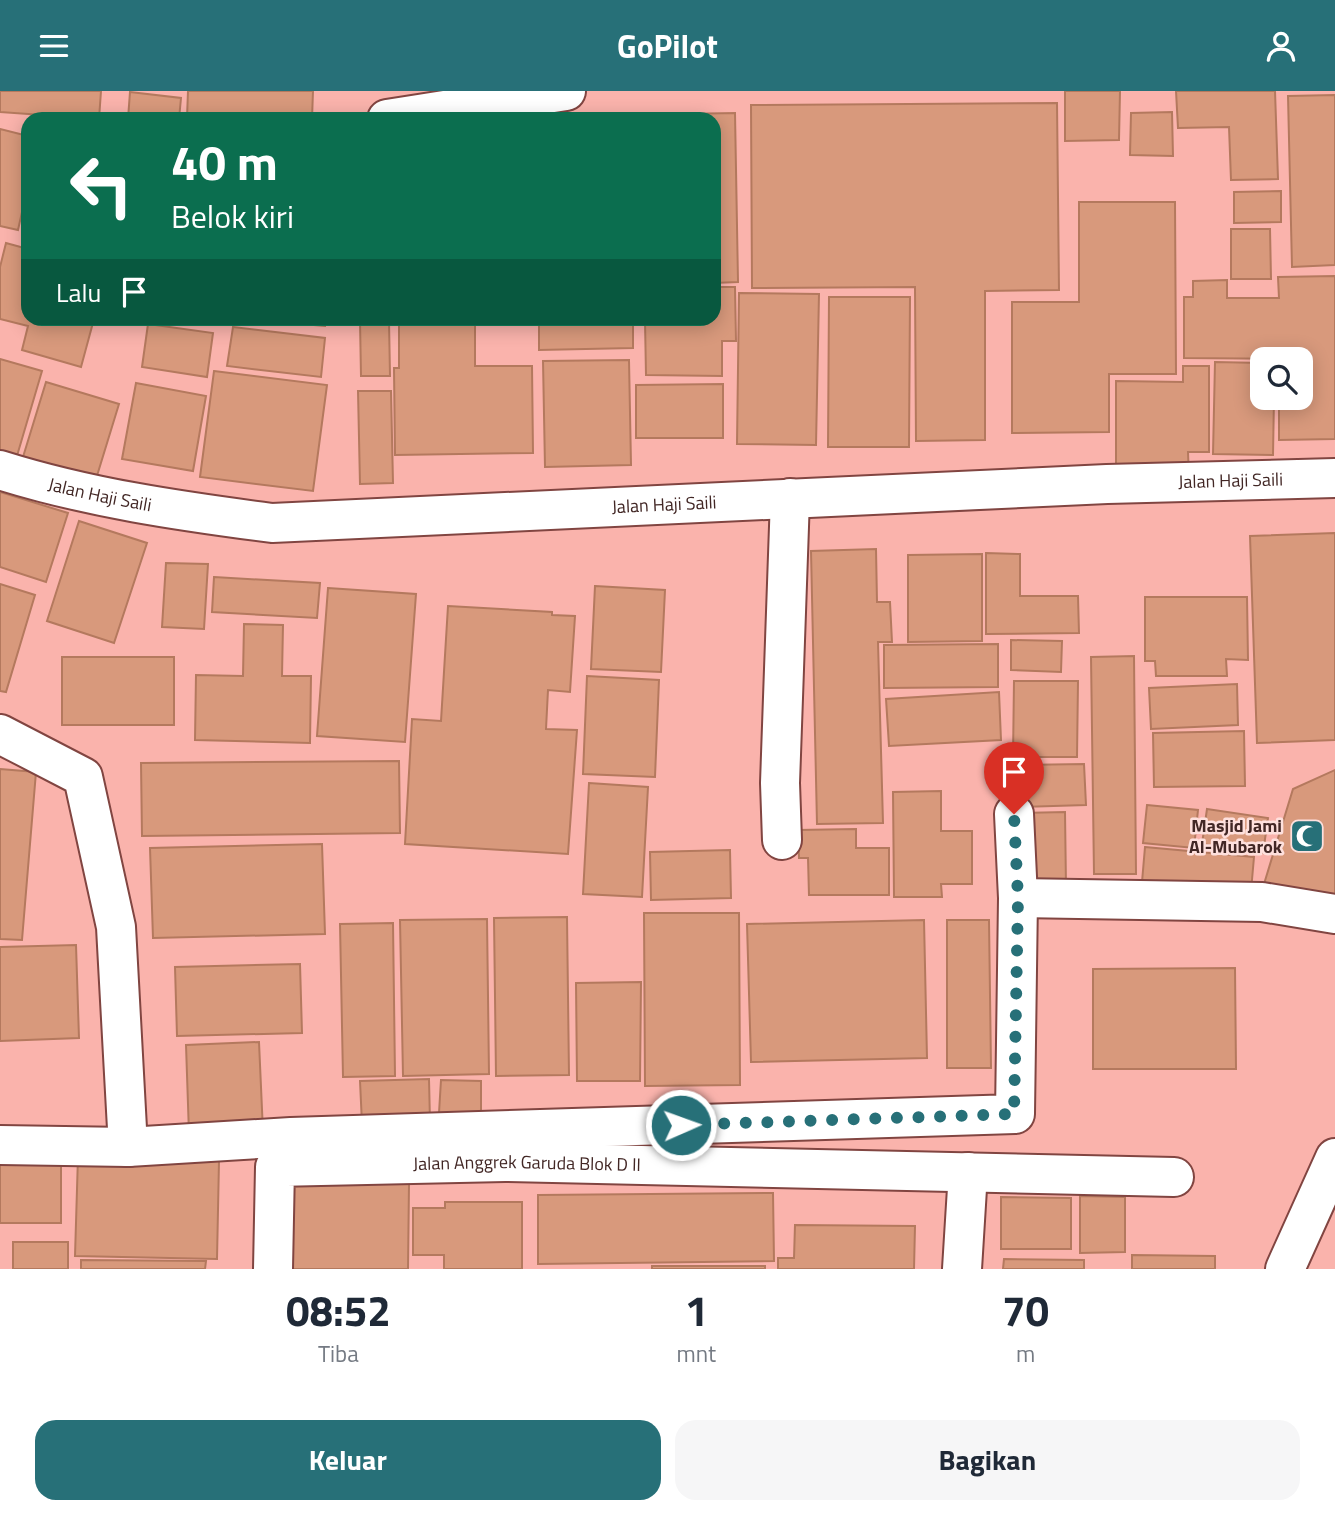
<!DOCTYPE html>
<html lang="id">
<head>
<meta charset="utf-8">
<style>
  body { margin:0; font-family:"Titillium Web",sans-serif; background:#f6f6f7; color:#1f2937; height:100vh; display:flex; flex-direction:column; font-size:26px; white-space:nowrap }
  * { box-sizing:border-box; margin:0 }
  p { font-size:23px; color:#747a83 }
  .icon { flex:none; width:38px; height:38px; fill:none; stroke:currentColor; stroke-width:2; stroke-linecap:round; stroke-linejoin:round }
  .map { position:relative; height:1178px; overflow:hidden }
  .details { display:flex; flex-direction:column; background:#fff; flex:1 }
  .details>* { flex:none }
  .hud { position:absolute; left:21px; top:21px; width:700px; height:214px; border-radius:21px; box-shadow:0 4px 18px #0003; background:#0b6e4f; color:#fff; overflow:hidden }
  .controls { position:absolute; left:1250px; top:256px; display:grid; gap:14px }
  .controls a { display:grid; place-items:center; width:63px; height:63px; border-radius:14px; background:#fff; box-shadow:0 4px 18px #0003; font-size:35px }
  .pin { position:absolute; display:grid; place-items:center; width:60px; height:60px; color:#fff; margin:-72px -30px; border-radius:50% 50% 50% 0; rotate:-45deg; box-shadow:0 0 7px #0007 }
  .pin .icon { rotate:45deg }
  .me { position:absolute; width:77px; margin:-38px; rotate:88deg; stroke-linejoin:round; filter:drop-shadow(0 0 5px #0008) }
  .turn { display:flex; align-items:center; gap:24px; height:147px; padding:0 35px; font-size:32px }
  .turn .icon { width:91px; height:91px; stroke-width:2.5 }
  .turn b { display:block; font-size:49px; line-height:60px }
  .then { display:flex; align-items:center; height:66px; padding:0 35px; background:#0003; gap:14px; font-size:26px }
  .eta { display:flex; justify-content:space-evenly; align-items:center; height:119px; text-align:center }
  .eta b { font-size:42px; font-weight:700; line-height:49px }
  .button { display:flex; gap:14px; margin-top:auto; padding:14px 35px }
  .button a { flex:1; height:80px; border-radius:21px; background:#277078; color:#fff; font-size:28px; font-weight:700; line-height:80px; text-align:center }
  .button a+a { background:#f6f6f7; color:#1f2937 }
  header { display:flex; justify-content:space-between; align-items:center; height:91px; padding:0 35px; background:#277078; color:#fff; font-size:32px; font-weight:700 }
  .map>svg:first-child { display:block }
</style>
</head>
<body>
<header><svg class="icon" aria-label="menu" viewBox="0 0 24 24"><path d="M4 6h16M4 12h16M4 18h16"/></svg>GoPilot<svg class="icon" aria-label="person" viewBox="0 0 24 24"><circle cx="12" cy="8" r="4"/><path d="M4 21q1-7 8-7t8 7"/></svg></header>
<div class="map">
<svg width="1335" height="1178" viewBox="0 0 1335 1178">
  <rect width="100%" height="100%" fill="#fab3ac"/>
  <g fill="#d8997c" stroke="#b4795e" stroke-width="2">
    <path d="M 0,0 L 101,0 L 99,28 L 0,21 Z"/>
    <path d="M 188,0 L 313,0 L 312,28 L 187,27 Z"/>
    <path d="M 1065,0 L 1120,0 L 1119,49 L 1065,50 Z"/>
    <path d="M 1176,0 L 1275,0 L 1278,88 L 1231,89 L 1229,36 L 1178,37 Z"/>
    <path d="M 130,1 L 181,7 L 179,28 L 128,28 Z"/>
    <path d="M 1335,4 L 1335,174 L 1292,176 L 1288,5 Z"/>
    <path d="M 1057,12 L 1059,199 L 985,200 L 985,349 L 916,350 L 915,196 L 752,197 L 751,14 Z"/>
    <path d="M 1172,21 L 1173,65 L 1130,64 L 1131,22 Z"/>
    <path d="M 735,22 L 738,191 L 714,192 L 714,28 L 622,28 L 622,24 Z"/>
    <path d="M 0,38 L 28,45 L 28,123 L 22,121 L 18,139 L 0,135 Z"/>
    <path d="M 1281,100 L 1281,131 L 1234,132 L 1234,101 Z"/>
    <path d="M 1079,111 L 1175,111 L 1176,283 L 1109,283 L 1109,341 L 1012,342 L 1012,211 L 1079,211 Z"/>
    <path d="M 1231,138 L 1270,138 L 1271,188 L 1231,188 Z"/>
    <path d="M 6,152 L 28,158 L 28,228 L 94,228 L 81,276 L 22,259 L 28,235 L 0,228 L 0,176 Z"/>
    <path d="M 1335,185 L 1335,348 L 1279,349 L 1279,306 L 1300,306 L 1300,268 L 1184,267 L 1184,206 L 1193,206 L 1193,190 L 1227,189 L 1227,207 L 1279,207 L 1278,186 Z"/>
    <path d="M 714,196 L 735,196 L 736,250 L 722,250 L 722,285 L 646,284 L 645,230 L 714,228 Z"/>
    <path d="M 739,202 L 819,203 L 816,354 L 737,353 Z"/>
    <path d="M 829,206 L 910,206 L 909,356 L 828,356 Z"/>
    <path d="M 237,228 L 325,228 L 325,235 Z"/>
    <path d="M 399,228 L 475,228 L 475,275 L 532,275 L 533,362 L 395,364 L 394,277 L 399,277 Z"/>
    <path d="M 539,228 L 633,228 L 633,257 L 539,259 Z"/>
    <path d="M 360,230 L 389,230 L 390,285 L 361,285 Z"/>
    <path d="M 148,233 L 213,242 L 207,286 L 142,276 Z"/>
    <path d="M 233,236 L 325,247 L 321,286 L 227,275 Z"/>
    <path d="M 0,268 L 42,280 L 14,375 L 0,370 Z"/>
    <path d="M 629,269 L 631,374 L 545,376 L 543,270 Z"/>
    <path d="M 1215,271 L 1262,272 L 1262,306 L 1274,306 L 1273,364 L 1213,363 Z"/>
    <path d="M 1183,275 L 1209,275 L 1209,361 L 1188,361 L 1189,387 L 1116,387 L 1116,290 L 1183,291 Z"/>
    <path d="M 214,280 L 327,294 L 313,400 L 200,386 Z"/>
    <path d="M 46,291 L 119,313 L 96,388 L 23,366 Z"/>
    <path d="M 136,292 L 206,305 L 193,380 L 122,368 Z"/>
    <path d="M 723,293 L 723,347 L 636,347 L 636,294 Z"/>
    <path d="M 358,300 L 391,300 L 393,392 L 360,393 Z"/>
    <path d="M 0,401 L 68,422 L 46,491 L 0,476 Z"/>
    <path d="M 79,430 L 147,452 L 114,552 L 47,530 Z"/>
    <path d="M 1335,442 L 1335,649 L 1257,652 L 1250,445 Z"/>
    <path d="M 876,458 L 877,511 L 890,511 L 892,551 L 878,551 L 883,732 L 817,733 L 811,460 Z"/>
    <path d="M 986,462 L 1020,463 L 1020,505 L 1078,505 L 1079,542 L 986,543 Z"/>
    <path d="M 982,463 L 982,550 L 908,551 L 908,464 Z"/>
    <path d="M 166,472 L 208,473 L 204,538 L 162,536 Z"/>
    <path d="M 214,486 L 320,492 L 317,527 L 212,521 Z"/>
    <path d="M 0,493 L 35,504 L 6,601 L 0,600 Z"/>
    <path d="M 595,495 L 665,499 L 661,581 L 591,578 Z"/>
    <path d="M 328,497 L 416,503 L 405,651 L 317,645 Z"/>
    <path d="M 1145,506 L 1247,506 L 1248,569 L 1226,568 L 1227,585 L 1156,585 L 1155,570 L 1145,570 Z"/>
    <path d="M 448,515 L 552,521 L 552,524 L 575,525 L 570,601 L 548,599 L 546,638 L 577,639 L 568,763 L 405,753 L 412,628 L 441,630 Z"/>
    <path d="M 244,533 L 283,534 L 282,585 L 311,585 L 310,652 L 195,649 L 196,584 L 243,585 Z"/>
    <path d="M 1011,549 L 1062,550 L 1061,581 L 1011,579 Z"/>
    <path d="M 998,553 L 998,596 L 884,597 L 884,554 Z"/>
    <path d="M 1134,565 L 1136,783 L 1094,783 L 1091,566 Z"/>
    <rect x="62" y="566" width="112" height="68"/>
    <path d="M 587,585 L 659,589 L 655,686 L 583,683 Z"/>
    <path d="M 1014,590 L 1078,590 L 1077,666 L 1013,666 Z"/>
    <path d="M 1237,593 L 1238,634 L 1151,638 L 1149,597 Z"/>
    <path d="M 999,601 L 1001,649 L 889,655 L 886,608 Z"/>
    <path d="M 1244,640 L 1245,695 L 1154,696 L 1153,642 Z"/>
    <path d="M 399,670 L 400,742 L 142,745 L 141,672 Z"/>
    <path d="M 1084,673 L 1086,714 L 1021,716 L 1020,674 Z"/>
    <path d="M 0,678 L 36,681 L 22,849 L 0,848 Z"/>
    <path d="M 1335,679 L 1335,811 L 1264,793 L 1293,698 Z"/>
    <path d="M 589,692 L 648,696 L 642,806 L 583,803 Z"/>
    <path d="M 941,700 L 941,740 L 972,740 L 972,793 L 941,793 L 942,806 L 894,806 L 893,701 Z"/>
    <path d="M 1147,714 L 1198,719 L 1194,757 L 1143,752 Z"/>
    <path d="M 1207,718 L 1268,727 L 1263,762 L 1202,753 Z"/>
    <path d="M 1065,721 L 1066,796 L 1022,796 L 1021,722 Z"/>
    <path d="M 856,738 L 856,757 L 889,757 L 889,804 L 809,804 L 808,767 L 799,767 L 798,739 Z"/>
    <path d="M 322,753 L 325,843 L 153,847 L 150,757 Z"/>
    <path d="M 1145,756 L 1254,766 L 1251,800 L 1142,791 Z"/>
    <path d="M 730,759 L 731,807 L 651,809 L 650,761 Z"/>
    <path d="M 644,822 L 739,822 L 740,994 L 645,995 Z"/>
    <path d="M 567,826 L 569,984 L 496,985 L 494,827 Z"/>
    <path d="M 487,828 L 489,983 L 403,985 L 400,829 Z"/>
    <path d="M 924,829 L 927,967 L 751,971 L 747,833 Z"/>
    <path d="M 947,829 L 989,829 L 991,977 L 947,977 Z"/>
    <path d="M 393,832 L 395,985 L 343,986 L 340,833 Z"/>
    <path d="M 76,854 L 79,947 L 0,950 L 0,856 Z"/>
    <path d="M 300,873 L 302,942 L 177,945 L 175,876 Z"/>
    <path d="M 1235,877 L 1236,978 L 1093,978 L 1093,878 Z"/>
    <path d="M 641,891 L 640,990 L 577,990 L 576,892 Z"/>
    <path d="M 259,951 L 263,1041 L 189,1043 L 186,954 Z"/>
    <path d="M 429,988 L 430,1031 L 362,1033 L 360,990 Z"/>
    <path d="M 441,989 L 481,990 L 481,1022 L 439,1022 Z"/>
    <path d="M 78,1065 L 219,1070 L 217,1168 L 75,1165 Z"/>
    <rect x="0" y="1070" width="61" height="62"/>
    <path d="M 279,1092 L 409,1093 L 408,1178 L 278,1178 Z"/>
    <path d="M 773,1102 L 774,1170 L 538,1173 L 538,1104 Z"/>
    <path d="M 1080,1105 L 1125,1106 L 1125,1161 L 1080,1162 Z"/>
    <path d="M 1001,1106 L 1071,1107 L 1071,1158 L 1001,1158 Z"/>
    <path d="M 445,1111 L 522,1111 L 522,1178 L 444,1178 L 444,1164 L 413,1164 L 413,1117 L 445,1117 Z"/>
    <path d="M 795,1134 L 915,1135 L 914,1178 L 778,1178 L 778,1167 L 794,1167 Z"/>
    <rect x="13" y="1151" width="55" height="27"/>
    <path d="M 1132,1164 L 1215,1165 L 1215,1178 L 1132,1178 Z"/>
    <path d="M 1004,1168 L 1084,1169 L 1084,1178 L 1003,1178 Z"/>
    <path d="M 81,1169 L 206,1170 L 205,1178 L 81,1178 Z"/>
    <rect x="652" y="1175" width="113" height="3"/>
  </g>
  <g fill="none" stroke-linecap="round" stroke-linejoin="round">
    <g stroke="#814541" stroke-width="42">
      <g id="street">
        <path d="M 387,28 L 566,0"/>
        <path id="s1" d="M 0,379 C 89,407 180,420 272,432 L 1107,393 L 1335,387"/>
        <path d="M 0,643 L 83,686 L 116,836 L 128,1056"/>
        <path d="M 782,749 L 780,692 L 790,407"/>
        <path d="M 1018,807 L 1262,811 L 1335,823"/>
        <path d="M 0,1054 L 128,1056 L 291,1046 L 1015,1023 L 1018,807 L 1014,723"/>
        <path id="s2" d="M 273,1178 L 275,1076 L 505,1071 L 1174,1086"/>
        <path d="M 962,1178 L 968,1081"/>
      </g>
    </g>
    <g stroke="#814541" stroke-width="42">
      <path id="secondary" d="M 1285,1178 L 1335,1067"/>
    </g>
    <use href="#street" stroke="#fff" stroke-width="38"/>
    <use href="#secondary" stroke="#fff" stroke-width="38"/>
  </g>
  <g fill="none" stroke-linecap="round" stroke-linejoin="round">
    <path stroke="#277078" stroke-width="12" stroke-dasharray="0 21.6" d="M 681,1034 L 1014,1023 L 1018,807 L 1014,723"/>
  </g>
  <defs>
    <g id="mosque-square" transform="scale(1.75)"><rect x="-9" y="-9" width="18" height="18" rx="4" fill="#277078" stroke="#fee0dd"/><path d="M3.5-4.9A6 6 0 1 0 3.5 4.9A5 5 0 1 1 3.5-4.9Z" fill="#fff"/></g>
  </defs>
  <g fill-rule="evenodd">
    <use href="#mosque-square" x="1307" y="745"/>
  </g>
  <g text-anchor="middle" stroke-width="5" stroke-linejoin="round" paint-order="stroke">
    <g font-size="18" fill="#422725" stroke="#fee0dd">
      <text dy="6" stroke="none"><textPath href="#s1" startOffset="1237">Jalan Haji Saili</textPath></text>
      <text dy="6" stroke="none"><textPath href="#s1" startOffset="103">Jalan Haji Saili</textPath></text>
      <text dy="6" stroke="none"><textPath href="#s1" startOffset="670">Jalan Haji Saili</textPath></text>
      <text dy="6" stroke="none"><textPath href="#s2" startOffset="354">Jalan Anggrek Garuda Blok D II</textPath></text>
    </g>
    <g font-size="18" font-weight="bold" fill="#422725" stroke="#fee0dd" text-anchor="end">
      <text x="1282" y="741">Masjid Jami<tspan x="1282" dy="21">Al-Mubarok</tspan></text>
    </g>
  </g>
</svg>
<div class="controls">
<a><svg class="icon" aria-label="search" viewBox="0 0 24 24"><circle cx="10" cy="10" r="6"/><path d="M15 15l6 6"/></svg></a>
</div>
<div class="pin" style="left:1014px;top:723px;background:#d93025"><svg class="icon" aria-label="arrive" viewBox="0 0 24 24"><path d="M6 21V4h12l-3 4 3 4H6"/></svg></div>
<svg class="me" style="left:681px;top:1034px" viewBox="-20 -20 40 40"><circle r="17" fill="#277078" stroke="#fff" stroke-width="3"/><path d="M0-11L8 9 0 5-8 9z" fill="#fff"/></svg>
<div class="hud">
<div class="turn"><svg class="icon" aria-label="left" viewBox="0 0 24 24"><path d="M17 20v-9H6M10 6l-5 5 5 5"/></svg><div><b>40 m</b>Belok kiri</div></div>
<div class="then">Lalu<svg class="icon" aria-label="arrive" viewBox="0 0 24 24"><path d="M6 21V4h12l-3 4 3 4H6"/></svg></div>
</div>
</div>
<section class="details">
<div class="eta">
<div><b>08:52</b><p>Tiba</p></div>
<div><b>1</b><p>mnt</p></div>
<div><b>70</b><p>m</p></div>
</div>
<div class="button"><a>Keluar</a><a>Bagikan</a></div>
</section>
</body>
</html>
